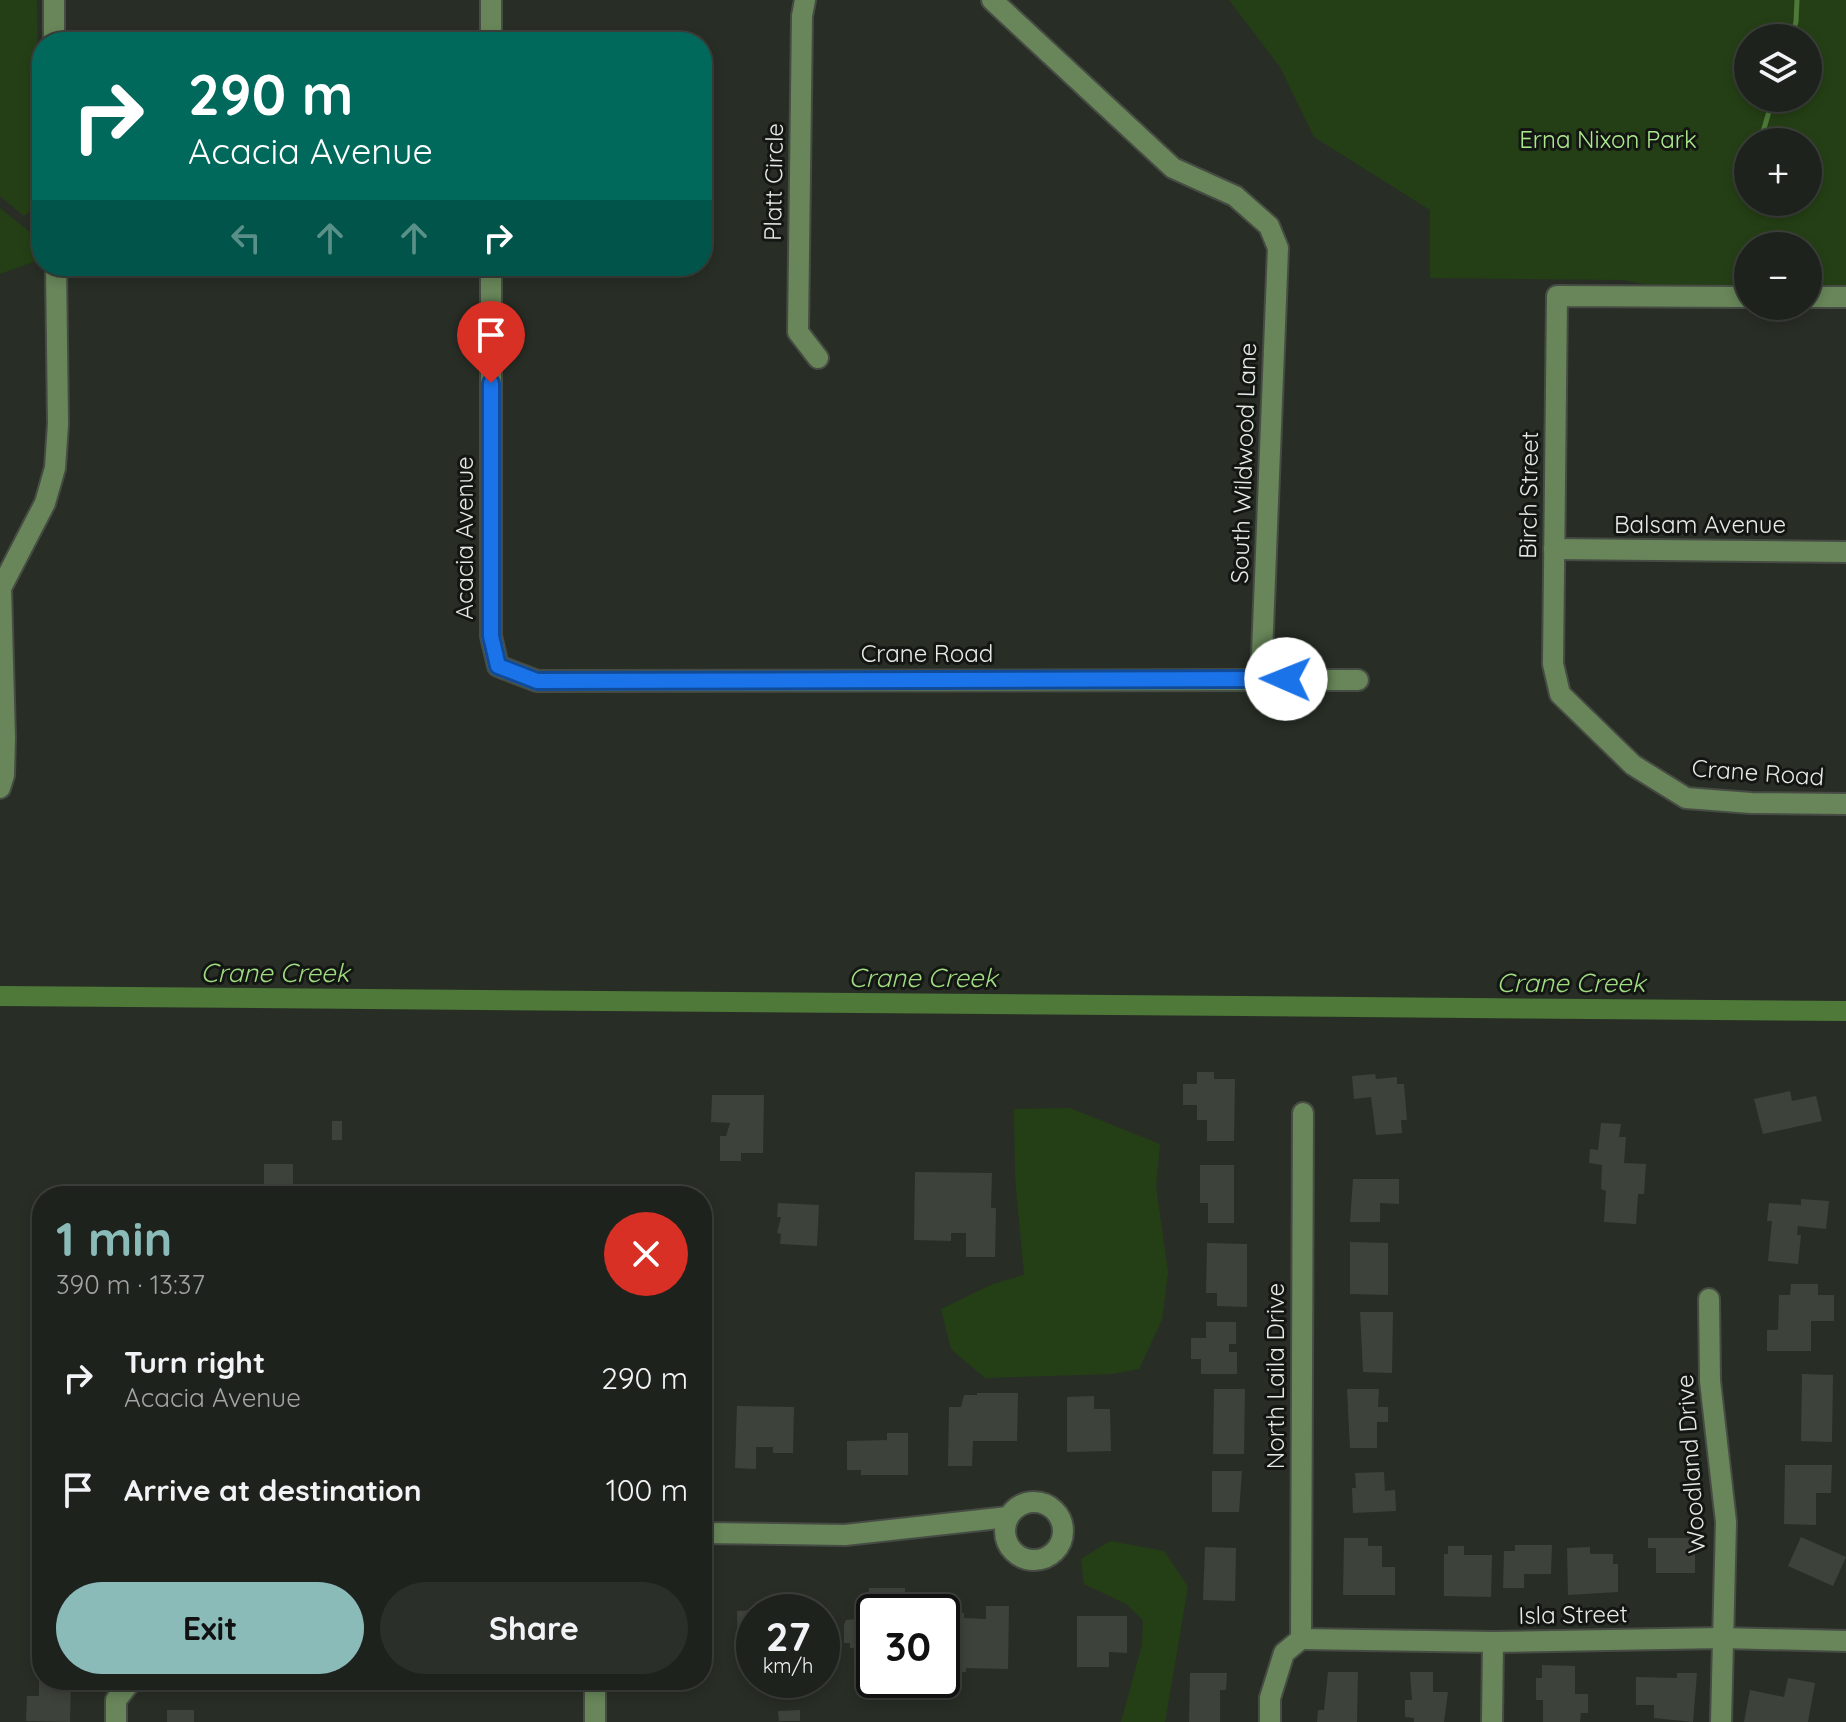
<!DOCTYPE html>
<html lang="en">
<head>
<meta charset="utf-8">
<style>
  body { margin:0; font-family:Quicksand,sans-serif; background:#2b2f29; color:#f1f3f6; height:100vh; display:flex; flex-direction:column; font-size:30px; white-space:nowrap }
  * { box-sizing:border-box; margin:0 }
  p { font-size:26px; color:#a1a4a3 }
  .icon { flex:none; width:44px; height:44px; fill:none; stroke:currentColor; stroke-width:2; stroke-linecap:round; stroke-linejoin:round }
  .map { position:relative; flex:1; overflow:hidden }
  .drawer { position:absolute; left:32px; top:1186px; width:680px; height:504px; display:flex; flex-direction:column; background:#1e221c; border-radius:32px; box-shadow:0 4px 12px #0003,0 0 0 2px #3c3f3b }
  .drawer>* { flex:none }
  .banner { position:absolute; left:32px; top:32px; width:680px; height:244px; border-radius:32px; box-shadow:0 4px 12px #0003,0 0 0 2px #3c3f3b; background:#00695c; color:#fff; overflow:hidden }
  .controls { position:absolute; left:1734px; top:24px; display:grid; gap:16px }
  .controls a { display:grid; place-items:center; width:88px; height:88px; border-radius:50%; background:#1e221c; box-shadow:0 4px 12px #0003,0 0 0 2px #3c3f3b; font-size:40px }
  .speed { position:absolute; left:736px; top:1594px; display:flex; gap:16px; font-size:40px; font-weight:700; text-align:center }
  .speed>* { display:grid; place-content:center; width:104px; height:104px; border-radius:50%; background:#1e221c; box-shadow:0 4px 12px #0003,0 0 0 2px #3c3f3b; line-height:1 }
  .speed small { font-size:20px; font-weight:400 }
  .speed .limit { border:4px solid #111; border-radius:12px; background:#fff; color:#111 }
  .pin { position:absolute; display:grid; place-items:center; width:68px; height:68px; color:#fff; margin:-82px -34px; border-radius:50% 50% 50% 0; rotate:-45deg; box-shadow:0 0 8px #0007 }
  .pin .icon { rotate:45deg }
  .me { position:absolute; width:88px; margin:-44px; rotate:271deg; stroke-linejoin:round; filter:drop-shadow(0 0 6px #0008) }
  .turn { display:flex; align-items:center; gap:28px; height:168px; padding:0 24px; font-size:36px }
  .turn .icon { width:104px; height:104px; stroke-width:2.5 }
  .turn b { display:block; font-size:56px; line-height:68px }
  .lanes { display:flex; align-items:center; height:76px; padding:0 24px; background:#0003; justify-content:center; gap:40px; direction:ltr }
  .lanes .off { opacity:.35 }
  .round { display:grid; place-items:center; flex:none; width:84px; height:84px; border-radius:42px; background:#2b2f29 }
  .headline { display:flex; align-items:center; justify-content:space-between; height:136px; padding:0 24px }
  h1 { font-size:48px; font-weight:800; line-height:60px; color:#8bbbb9 }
  .primary-button { display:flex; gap:16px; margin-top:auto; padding:16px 24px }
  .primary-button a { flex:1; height:92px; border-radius:48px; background:#8bbbb9; color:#111; font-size:32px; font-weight:800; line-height:92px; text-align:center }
  .primary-button a+a { background:#2b2f29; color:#f1f3f6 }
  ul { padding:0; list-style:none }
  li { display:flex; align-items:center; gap:24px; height:112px; padding:0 24px }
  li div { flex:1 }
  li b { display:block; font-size:30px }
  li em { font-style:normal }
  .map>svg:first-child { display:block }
</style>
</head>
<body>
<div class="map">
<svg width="1846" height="1722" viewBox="0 0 1846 1722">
  <rect width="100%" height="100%" fill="#282e26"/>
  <g fill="#243f15" fill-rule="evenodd">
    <path d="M 0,0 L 37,0 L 40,203 L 24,216 L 0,196 Z"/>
    <path d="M 1229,0 L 1846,0 L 1846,286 L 1808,286 L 1808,246 L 1748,246 L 1748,286 L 1648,285 L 1623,280 L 1430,278 L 1430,210 L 1314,137 L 1280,67 ZM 1808,38 L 1808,98 L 1748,98 L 1748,38 ZM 1808,142 L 1808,202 L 1748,202 L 1748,142 Z"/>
    <path d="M 0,208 L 42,242 L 42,259 L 0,274 Z"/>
    <path d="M 1070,1108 L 1160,1144 L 1156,1186 L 1168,1272 L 1162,1320 L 1139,1369 L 1112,1374 L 985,1378 L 951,1349 L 941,1309 L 993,1284 L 1024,1275 L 1015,1176 L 1014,1109 Z"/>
    <path d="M 1110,1541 L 1164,1551 L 1188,1587 L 1165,1722 L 1121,1722 L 1142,1645 L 1143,1620 L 1126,1604 L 1084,1584 L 1081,1559 Z"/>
  </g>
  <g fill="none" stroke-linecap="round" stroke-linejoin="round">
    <g stroke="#4e7938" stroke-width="5">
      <path d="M 1791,38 L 1796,22 L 1797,0"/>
      <path d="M 1760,142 L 1773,98"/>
      <path d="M 1748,196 L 1748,194"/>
    </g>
    <path stroke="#4e7938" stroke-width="20" d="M 0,996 L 1846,1011"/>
  </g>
  <g fill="#3d433a">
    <path d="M 1197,1072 L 1214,1072 L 1214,1079 L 1235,1079 L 1234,1141 L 1207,1141 L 1207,1120 L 1197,1120 L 1197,1105 L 1183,1105 L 1183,1084 L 1197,1084 Z"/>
    <path d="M 1375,1074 L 1376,1079 L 1397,1077 L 1397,1084 L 1404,1084 L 1407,1120 L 1401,1120 L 1402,1133 L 1376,1135 L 1371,1097 L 1354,1099 L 1352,1076 Z"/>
    <path d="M 1790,1091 L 1792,1101 L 1816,1096 L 1822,1121 L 1763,1134 L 1754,1099 Z"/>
    <path d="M 712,1095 L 764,1095 L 763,1153 L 741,1153 L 741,1161 L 720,1161 L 720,1136 L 726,1136 L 730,1123 L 711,1122 Z"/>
    <rect x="332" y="1121" width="10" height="19"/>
    <path d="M 1601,1123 L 1621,1124 L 1619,1137 L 1626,1137 L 1624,1163 L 1646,1164 L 1644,1194 L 1638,1194 L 1636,1224 L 1604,1222 L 1606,1191 L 1601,1189 L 1602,1165 L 1589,1163 L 1590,1149 L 1598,1150 Z"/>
    <path d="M 264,1164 L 293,1164 L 293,1196 L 247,1196 L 255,1187 L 264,1187 Z"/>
    <path d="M 1200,1165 L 1234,1165 L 1234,1223 L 1208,1223 L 1208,1203 L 1200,1203 Z"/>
    <path d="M 915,1172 L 992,1173 L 991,1208 L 996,1208 L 995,1257 L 966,1257 L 966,1233 L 951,1233 L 951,1241 L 914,1240 Z"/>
    <path d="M 1353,1179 L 1399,1179 L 1399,1204 L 1380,1203 L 1380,1222 L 1350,1222 Z"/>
    <path d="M 1801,1199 L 1829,1201 L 1826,1229 L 1798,1226 L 1797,1235 L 1801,1235 L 1798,1264 L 1768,1261 L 1772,1221 L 1767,1221 L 1769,1203 L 1801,1205 Z"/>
    <path d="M 778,1203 L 819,1205 L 817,1246 L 780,1244 L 781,1234 L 777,1233 L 781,1217 L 777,1217 Z"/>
    <path d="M 1350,1242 L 1388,1243 L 1388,1295 L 1350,1294 Z"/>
    <path d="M 1207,1243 L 1247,1244 L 1247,1307 L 1217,1306 L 1217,1293 L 1206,1293 Z"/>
    <path d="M 1791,1284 L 1818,1284 L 1818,1295 L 1834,1295 L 1834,1321 L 1811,1321 L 1811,1351 L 1767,1351 L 1767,1330 L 1778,1330 L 1779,1295 L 1790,1295 Z"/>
    <path d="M 1360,1312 L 1393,1312 L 1392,1373 L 1363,1372 Z"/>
    <path d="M 1206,1322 L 1236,1322 L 1236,1344 L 1229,1344 L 1229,1352 L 1237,1352 L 1237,1374 L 1201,1374 L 1201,1359 L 1191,1359 L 1191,1338 L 1206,1338 Z"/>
    <path d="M 1802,1374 L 1833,1375 L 1832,1442 L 1801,1441 Z"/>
    <path d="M 1214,1389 L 1245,1389 L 1244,1454 L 1213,1454 Z"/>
    <path d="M 1347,1389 L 1379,1389 L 1378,1407 L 1388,1407 L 1388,1422 L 1377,1422 L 1377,1448 L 1350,1448 Z"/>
    <path d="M 977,1393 L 1018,1393 L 1017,1441 L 973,1441 L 972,1466 L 948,1466 L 949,1407 L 961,1407 L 964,1395 L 977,1395 Z"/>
    <path d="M 1094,1396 L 1094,1409 L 1110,1409 L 1111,1451 L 1067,1452 L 1067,1397 Z"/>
    <path d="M 737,1406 L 794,1407 L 793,1453 L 773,1453 L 773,1447 L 756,1447 L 756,1469 L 735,1468 Z"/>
    <path d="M 887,1433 L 908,1433 L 908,1475 L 861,1475 L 861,1470 L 847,1470 L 847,1441 L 887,1440 Z"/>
    <path d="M 1785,1465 L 1832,1465 L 1831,1493 L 1816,1493 L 1816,1525 L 1784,1524 Z"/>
    <path d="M 1212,1471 L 1242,1471 L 1239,1512 L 1212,1512 Z"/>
    <path d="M 1384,1472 L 1385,1491 L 1395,1490 L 1396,1511 L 1353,1513 L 1352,1488 L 1356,1488 L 1355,1473 Z"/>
    <path d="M 1801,1537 L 1846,1557 L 1833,1586 L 1788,1566 Z"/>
    <path d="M 1344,1538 L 1368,1538 L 1368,1546 L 1382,1546 L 1382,1567 L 1395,1567 L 1395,1595 L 1343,1595 Z"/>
    <path d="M 1648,1538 L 1695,1538 L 1695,1573 L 1656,1573 L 1656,1548 L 1648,1548 Z"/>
    <path d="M 1515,1545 L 1552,1545 L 1551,1574 L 1524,1574 L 1524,1588 L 1503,1588 L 1504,1551 L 1515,1551 Z"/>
    <path d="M 1448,1546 L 1464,1546 L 1464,1555 L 1492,1555 L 1491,1597 L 1444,1596 L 1444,1554 L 1448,1554 Z"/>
    <path d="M 1205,1547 L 1236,1548 L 1235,1601 L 1203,1600 Z"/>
    <path d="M 1590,1547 L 1590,1554 L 1613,1554 L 1613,1564 L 1618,1564 L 1618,1592 L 1568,1595 L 1567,1548 Z"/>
    <path d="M 869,1588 L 905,1588 L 905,1612 L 874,1612 L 874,1643 L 864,1643 L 864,1648 L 850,1648 L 850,1643 L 844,1643 L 844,1625 L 846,1620 L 869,1618 Z"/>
    <path d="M 986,1606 L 1009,1606 L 1008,1669 L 966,1668 L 966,1672 L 945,1672 L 946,1632 L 950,1632 L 951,1612 L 964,1613 L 964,1618 L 986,1619 Z"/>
    <path d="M 754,1610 L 754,1649 L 738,1649 L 737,1611 Z"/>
    <path d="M 1077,1616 L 1127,1616 L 1127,1653 L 1109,1652 L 1109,1667 L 1077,1667 Z"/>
    <path d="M 1542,1665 L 1575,1666 L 1575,1694 L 1588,1694 L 1588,1713 L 1581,1713 L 1580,1722 L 1543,1722 L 1543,1700 L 1536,1700 L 1536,1678 L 1542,1678 Z"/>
    <path d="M 1328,1672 L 1358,1672 L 1357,1722 L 1317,1722 L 1318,1710 L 1324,1710 Z"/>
    <path d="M 1410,1672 L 1433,1672 L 1433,1692 L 1448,1692 L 1444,1722 L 1414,1722 L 1414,1718 L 1405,1717 L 1405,1700 L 1412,1700 Z"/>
    <path d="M 1190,1673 L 1227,1673 L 1226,1690 L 1220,1690 L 1220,1722 L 1189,1722 Z"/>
    <path d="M 1677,1673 L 1697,1673 L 1693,1722 L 1654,1718 L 1654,1705 L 1636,1705 L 1636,1677 L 1677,1678 Z"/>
    <path d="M 1788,1678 L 1815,1683 L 1808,1722 L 1744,1722 L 1750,1690 L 1784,1697 Z"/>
    <path d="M 39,1680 L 71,1680 L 70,1722 L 26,1721 L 27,1696 L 39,1696 Z"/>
    <rect x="167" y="1710" width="27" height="12"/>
    <path d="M 800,1710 L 800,1721 L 779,1721 L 778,1711 Z"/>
  </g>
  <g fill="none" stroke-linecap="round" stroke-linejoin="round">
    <g stroke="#464c44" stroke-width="24">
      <g id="minor">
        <path d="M 54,0 L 54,42"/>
        <path d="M 805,0 L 802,16 L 798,332 L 818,358"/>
        <path d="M 992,0 L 1173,168 L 1235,196 L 1269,226 L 1278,248 L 1261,679"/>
        <path d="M 491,42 L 491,0"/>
        <path d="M 491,266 L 491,636 L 498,666 L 537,681 L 1358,680"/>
        <path d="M 1748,297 L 1557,296 L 1553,664 L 1560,694 L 1633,765 L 1686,798 L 1751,803 L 1846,804"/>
        <path d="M 1808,297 L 1846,297"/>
        <path d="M 1554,549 L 1846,552"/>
        <path d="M 0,590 L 45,503 L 55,468 L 58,424 L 56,266"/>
        <path d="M 0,788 L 4,775 L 5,738 L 1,588"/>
        <path d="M 1709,1299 L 1710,1381 L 1726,1522 L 1721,1722"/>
        <circle cx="1034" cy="1531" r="29"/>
        <path d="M 702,1533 L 845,1535 L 1008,1517"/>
        <path d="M 1301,1639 L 1493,1642 L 1721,1638 L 1846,1641"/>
        <path d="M 1301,1639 L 1303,1113"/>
        <path d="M 595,1680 L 595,1722"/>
        <path d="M 116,1722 L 116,1700 L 132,1680"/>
        <path d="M 1270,1722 L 1270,1698 L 1284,1653 L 1301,1639"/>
        <path d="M 1492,1722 L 1493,1642"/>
      </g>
    </g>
    <use href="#minor" stroke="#688659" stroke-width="20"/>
  </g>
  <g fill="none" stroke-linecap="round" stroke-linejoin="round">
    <g stroke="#114b97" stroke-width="20">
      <path id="route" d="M 491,383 L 491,636 L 498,666 L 537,681 L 1286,679"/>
    </g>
    <use href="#route" stroke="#1a73e8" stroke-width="14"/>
  </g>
  <g text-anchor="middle" stroke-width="6" stroke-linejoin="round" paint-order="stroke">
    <g font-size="24" fill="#ace98e" stroke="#131612">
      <text x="1608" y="148">Erna Nixon Park</text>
    </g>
    <g font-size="24" fill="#e6eae4" stroke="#131612">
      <text transform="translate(774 182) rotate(-89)" y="8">Platt Circle</text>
      <text transform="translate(1244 463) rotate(-88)" y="8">South Wildwood Lane</text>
      <text transform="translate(1529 495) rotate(-89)" y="8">Birch Street</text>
      <text x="1700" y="533">Balsam Avenue</text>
      <text transform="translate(465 538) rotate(-90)" y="8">Acacia Avenue</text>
      <text x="927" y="662">Crane Road</text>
      <text transform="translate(1758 773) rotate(4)" y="8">Crane Road</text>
      <text transform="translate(1276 1376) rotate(-90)" y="8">North Laila Drive</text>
      <text transform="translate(1691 1464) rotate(-94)" y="8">Woodland Drive</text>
      <text transform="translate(1573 1615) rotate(-1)" y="8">Isla Street</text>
    </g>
    <g font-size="26" font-style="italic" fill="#a0dc82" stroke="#131612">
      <text x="275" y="982">Crane Creek</text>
      <text x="923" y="987">Crane Creek</text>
      <text x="1571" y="992">Crane Creek</text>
    </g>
  </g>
</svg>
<div class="controls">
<a><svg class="icon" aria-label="layers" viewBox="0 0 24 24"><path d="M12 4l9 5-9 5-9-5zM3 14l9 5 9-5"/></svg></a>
<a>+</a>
<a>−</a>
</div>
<div class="speed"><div>27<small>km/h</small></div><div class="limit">30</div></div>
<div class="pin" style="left:491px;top:383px;background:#d93025"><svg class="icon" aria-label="arrive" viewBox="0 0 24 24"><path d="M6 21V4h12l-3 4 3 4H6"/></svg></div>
<svg class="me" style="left:1286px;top:679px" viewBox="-20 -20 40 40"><circle r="19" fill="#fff"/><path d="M0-13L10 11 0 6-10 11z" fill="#1a73e8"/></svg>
<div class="banner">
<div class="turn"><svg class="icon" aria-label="right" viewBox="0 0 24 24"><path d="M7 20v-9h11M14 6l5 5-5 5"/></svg><div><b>290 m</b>Acacia Avenue</div></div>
<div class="lanes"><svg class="icon off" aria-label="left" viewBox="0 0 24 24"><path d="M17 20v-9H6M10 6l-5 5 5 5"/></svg><svg class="icon off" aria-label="ahead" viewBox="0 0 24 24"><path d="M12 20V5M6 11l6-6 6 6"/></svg><svg class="icon off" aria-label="ahead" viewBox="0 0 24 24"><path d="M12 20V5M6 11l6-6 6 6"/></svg><svg class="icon" aria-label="right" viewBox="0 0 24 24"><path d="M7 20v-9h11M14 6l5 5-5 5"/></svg></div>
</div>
<section class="drawer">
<div class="headline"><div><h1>1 min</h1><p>390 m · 13:37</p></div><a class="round" style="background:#d93025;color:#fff"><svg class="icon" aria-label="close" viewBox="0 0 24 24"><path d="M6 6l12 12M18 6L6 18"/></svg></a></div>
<ul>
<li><svg class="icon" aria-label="right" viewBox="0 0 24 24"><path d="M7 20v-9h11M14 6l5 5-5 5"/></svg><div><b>Turn right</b><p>Acacia Avenue</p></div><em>290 m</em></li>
<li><svg class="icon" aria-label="arrive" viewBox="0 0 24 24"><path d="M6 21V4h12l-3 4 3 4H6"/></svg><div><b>Arrive at destination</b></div><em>100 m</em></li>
</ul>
<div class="primary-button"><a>Exit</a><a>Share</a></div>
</section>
</div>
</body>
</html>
